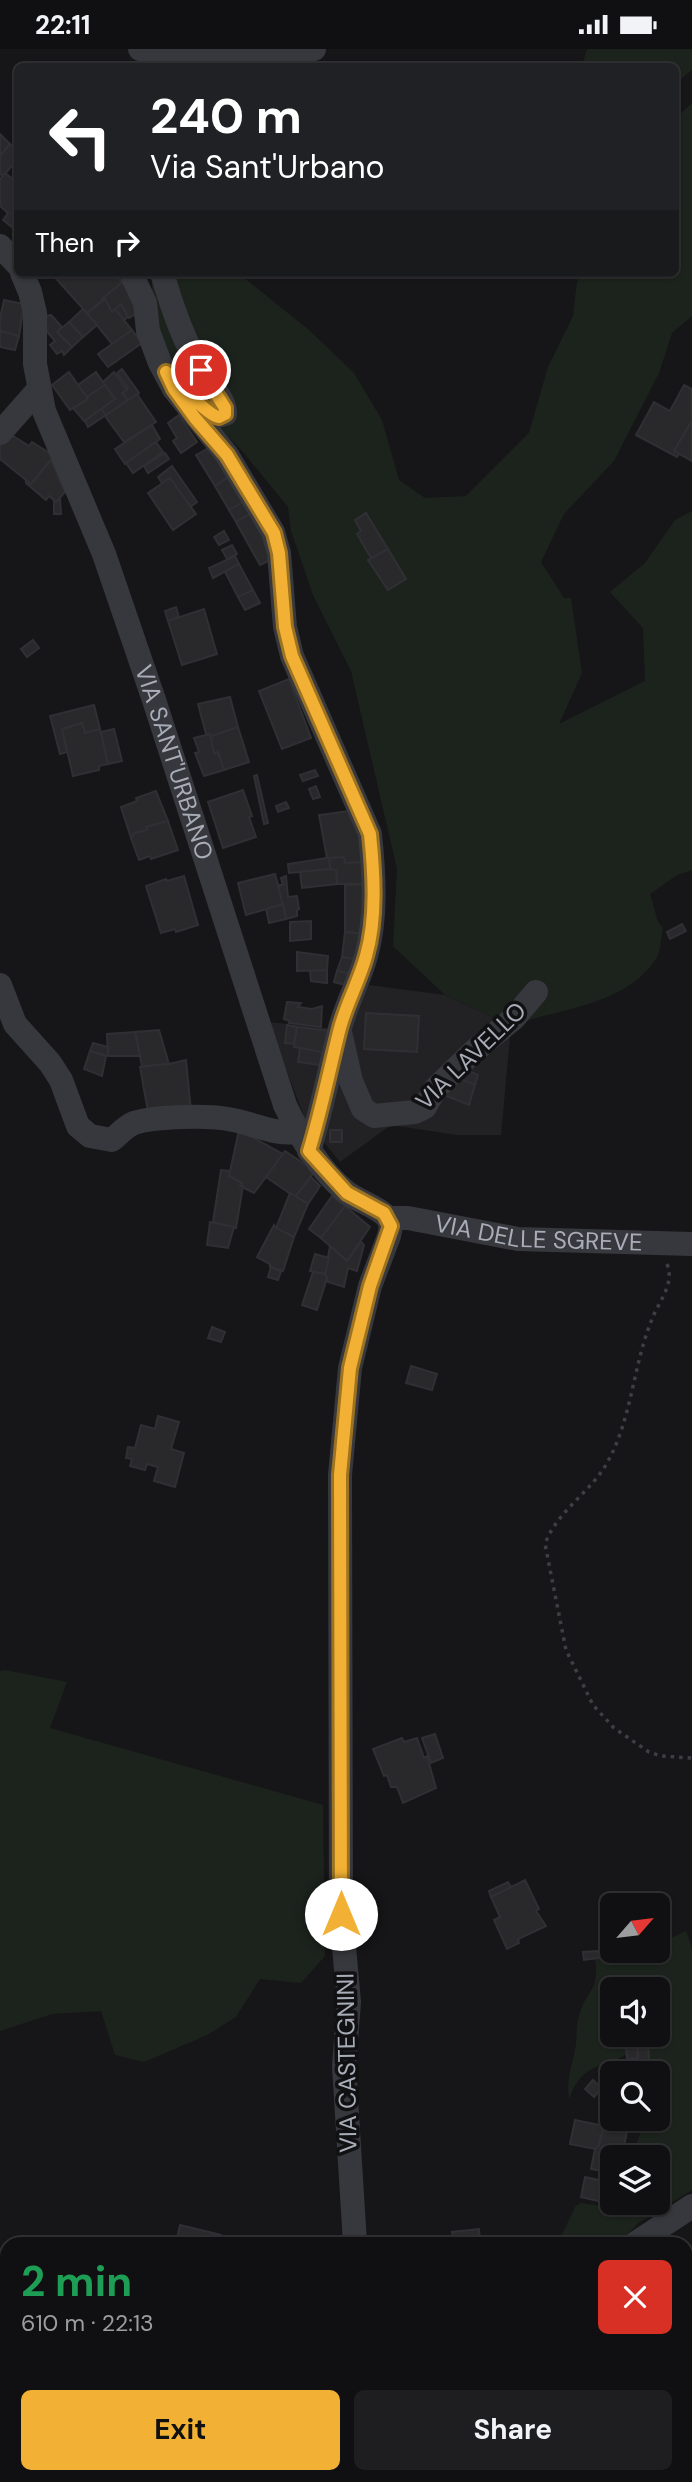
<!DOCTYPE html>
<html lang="en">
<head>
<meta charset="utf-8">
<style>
  body { margin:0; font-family:"DM Sans",sans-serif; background:#1e1e20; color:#f1f3f6; height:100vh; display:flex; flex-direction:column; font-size:26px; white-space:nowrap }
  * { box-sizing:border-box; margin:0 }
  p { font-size:23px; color:#9c9d9f }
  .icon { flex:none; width:38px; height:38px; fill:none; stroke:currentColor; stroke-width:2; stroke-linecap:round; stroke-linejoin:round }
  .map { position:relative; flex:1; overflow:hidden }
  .panel { position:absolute; left:0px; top:2188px; width:693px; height:247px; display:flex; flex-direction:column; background:#101012; border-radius:21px 21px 0 0; box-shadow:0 2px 5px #0004,0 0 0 2px #303032 }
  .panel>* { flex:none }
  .banner { position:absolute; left:14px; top:14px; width:665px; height:214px; border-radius:10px; box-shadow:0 2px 5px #0004,0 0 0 2px #303032; background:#202124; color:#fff; overflow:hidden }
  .needle { width:46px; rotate:62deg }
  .buttons { position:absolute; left:600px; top:1844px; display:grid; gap:14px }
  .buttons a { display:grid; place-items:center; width:70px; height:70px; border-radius:10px; background:#101012; box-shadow:0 2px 5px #0004,0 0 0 2px #303032; font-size:35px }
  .pin { position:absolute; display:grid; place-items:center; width:60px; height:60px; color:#fff; margin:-30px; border:4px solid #fff; border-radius:50%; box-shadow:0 2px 7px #0007 }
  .me { position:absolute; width:77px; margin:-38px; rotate:0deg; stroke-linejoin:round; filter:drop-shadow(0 0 5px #0008) }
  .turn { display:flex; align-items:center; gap:24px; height:147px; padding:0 21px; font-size:32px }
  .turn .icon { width:91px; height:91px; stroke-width:2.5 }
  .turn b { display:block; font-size:49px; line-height:60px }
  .then { display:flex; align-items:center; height:66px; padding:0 21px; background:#0003; gap:14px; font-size:26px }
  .round { display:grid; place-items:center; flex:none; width:74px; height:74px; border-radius:10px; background:#1e1e20 }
  .overview { display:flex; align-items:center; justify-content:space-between; height:119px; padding:0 21px }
  h1 { font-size:42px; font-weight:700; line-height:52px; color:#1e9e55 }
  .button { display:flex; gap:14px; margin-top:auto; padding:14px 21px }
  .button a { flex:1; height:80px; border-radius:10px; background:#f2b134; color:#111; font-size:28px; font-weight:700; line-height:80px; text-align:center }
  .button a+a { background:#1e1e20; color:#f1f3f6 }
  .status { display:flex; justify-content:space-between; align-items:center; height:49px; padding:0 35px; background:#101012; direction:ltr }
  .status svg { height:19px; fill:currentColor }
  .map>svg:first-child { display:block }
</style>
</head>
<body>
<div class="status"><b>22:11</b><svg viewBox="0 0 49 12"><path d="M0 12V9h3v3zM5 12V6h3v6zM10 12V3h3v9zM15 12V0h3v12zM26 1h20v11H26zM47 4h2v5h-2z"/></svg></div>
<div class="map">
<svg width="692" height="2433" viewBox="0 0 692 2433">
  <rect width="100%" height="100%" fill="#161618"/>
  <path fill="#222225" d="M 369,936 L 445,946 L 511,977 L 501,1086 L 457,1086 L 391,1076 L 340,1113 L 305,1070 L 268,973 L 345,981 Z"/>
  <g fill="#1c231d">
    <path d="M 587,0 L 692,0 L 692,21 L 676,34 L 676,18 L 582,17 Z"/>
    <path d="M 692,54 L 692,267 L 672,284 L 659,324 L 614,412 L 564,465 L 541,513 L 564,549 L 571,549 L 582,624 L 559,675 L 645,632 L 643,579 L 610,543 L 645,514 L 675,471 L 692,462 L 692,821 L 677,826 L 650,845 L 658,873 L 663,879 C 661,888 661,902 656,910 C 625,957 559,959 511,977 L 445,946 L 393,897 L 397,820 L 351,622 L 313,546 L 291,482 L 288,458 L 243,403 L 175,333 L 152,258 L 152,224 L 238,224 L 309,281 L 354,324 L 382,371 L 399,431 L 425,449 L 466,447 L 529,384 L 548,318 L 573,267 L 578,224 L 676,224 L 676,69 Z"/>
    <path d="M 5,1621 L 67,1633 L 50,1679 L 323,1756 L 325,1907 L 301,1934 L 260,1930 L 236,1968 L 207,1986 L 144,2013 L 115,2006 L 101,1962 L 52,1965 L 0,1982 L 0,1622 Z"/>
    <path d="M 686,1882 L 692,1899 L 692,2141 L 638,2174 L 620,2194 L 558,2194 L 575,2158 L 580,2154 L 609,2158 L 612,2147 L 612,2154 L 658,2154 L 658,2109 L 632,2109 L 645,2070 L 658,2070 L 658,2025 L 651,2025 L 648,1986 L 658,1986 L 658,1941 L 612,1941 L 612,1986 L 637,1986 L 637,1997 L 627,1997 L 627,2005 C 599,2022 583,2012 569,2050 C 566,2027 573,2016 576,1995 C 577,1985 576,1976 579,1967 C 587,1939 600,1943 595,1910 L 612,1902 L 658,1902 L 658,1891 L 671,1889 Z"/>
    <path d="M 691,2373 L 692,2433 L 671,2433 L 671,2427 L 686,2427 L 686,2375 Z"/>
  </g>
  <g fill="#29292c" stroke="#303034" stroke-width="2">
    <path d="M 0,85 L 10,95 L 0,107 Z"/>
    <path d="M 10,95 L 18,102 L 18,110 L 3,127 L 0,125 L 0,107 Z"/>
    <path d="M 5,124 L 18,134 L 17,182 L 3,171 L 8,164 L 0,157 L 0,130 Z"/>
    <path d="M 51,224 L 110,224 L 112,226 L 115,224 L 122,234 L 87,264 Z"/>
    <path d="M 125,231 L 141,262 L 129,269 L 121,255 L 112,263 L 103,249 Z"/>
    <path d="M 105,250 L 112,263 L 115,260 L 132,281 L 112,295 L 87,264 Z"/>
    <path d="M 4,251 L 24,255 L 19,287 L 0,282 L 0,269 Z"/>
    <path d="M 121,255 L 128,268 L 124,271 L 115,260 Z"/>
    <path d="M 83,260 L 97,276 L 83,288 L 69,273 Z"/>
    <path d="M 51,266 L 62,278 L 57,283 L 72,298 L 64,306 L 62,302 L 57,305 L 50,296 L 55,292 L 44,279 L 43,267 Z"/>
    <path d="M 69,273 L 83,288 L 72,298 L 57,283 Z"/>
    <path d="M 132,281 L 142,294 L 108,318 L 98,305 Z"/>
    <path d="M 0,282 L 19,287 L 15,301 L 0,298 Z"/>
    <path d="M 122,320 L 139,344 L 128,351 L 122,344 L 128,339 L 117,324 Z"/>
    <path d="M 69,323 L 88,350 L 70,361 L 52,336 Z"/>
    <path d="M 96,323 L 105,336 L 87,348 L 78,336 Z"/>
    <path d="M 114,323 L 127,341 L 122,344 L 128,351 L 106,366 L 101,360 L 115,350 L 103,333 Z"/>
    <path d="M 105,336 L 115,350 L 84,372 L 73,359 L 88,350 L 87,348 Z"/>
    <path d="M 684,336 L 692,340 L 692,372 L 674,402 L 679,405 L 677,408 L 636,386 L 654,353 L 670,362 Z"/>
    <path d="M 137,345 L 156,373 L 124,393 L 105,367 Z"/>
    <path d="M 101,360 L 106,366 L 88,378 L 85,372 Z"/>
    <path d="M 179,366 L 197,393 L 181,404 L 173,392 L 177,389 L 168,374 Z"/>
    <path d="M 692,372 L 692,412 L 674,402 Z"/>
    <path d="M 152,376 L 160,390 L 125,415 L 115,400 Z"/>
    <path d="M 7,383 L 29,397 L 32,393 L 54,407 L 31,435 L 0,410 L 0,392 Z"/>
    <path d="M 156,393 L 163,403 L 133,424 L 126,414 Z"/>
    <path d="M 214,396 L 234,424 L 215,437 L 196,406 Z"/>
    <path d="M 165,404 L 169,410 L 148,424 L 144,417 Z"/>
    <path d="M 51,411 L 65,443 L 56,453 L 49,447 L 46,451 L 26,434 L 26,431 L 31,435 Z"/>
    <path d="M 172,417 L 197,453 L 190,458 L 170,429 L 162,434 L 158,428 Z"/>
    <path d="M 234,424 L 248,450 L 229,461 L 215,437 Z"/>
    <path d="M 170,429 L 196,465 L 173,481 L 148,444 Z"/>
    <path d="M 60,449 L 61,465 L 54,465 L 54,451 L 56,453 Z"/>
    <path d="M 248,450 L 255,462 L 236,473 L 229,461 Z"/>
    <path d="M 255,462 L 273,510 L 260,516 L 236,473 Z"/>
    <path d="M 366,464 L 388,500 L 371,509 L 357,485 L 361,482 L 355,471 Z"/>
    <path d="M 224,482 L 229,491 L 219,496 L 214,488 Z"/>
    <path d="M 232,496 L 237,505 L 227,510 L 222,501 Z"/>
    <path d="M 388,500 L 406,530 L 388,541 L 368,511 Z"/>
    <path d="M 235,507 L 239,515 L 213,529 L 209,519 Z"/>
    <path d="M 239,515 L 253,541 L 238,548 L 225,523 Z"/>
    <path d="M 253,541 L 260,554 L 245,561 L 238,548 Z"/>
    <path d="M 176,558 L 179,568 L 168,572 L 165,562 Z"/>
    <path d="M 204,560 L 217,605 L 182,616 L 168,572 Z"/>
    <path d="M 33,591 L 39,599 L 27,608 L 21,600 Z"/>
    <path d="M 289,630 L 311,689 L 282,700 L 259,642 Z"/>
    <path d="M 230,648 L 238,678 L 209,688 L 210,685 L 206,685 L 198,655 Z"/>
    <path d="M 94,656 L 100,680 L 85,684 L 82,674 L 62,680 L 67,703 L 60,705 L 50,667 Z"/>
    <path d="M 82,674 L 85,684 L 100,680 L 108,715 L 99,717 L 99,721 L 73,727 L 62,680 Z"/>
    <path d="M 238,678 L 249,713 L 224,721 L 218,703 L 214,705 L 209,688 Z"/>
    <path d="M 114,680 L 122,712 L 108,715 L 101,683 Z"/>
    <path d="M 210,685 L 214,705 L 218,703 L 224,721 L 204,727 L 195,704 L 199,703 L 194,689 Z"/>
    <path d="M 315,721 L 318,727 L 303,732 L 300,726 Z"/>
    <path d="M 257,726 L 268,774 L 264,775 L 254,727 Z"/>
    <path d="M 316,737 L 320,748 L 313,750 L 309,740 Z"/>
    <path d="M 243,741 L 252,767 L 249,768 L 256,788 L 223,799 L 208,753 Z"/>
    <path d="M 156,742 L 168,772 L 146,778 L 147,781 L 135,784 L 131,789 L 121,758 L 137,752 L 136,749 Z"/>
    <path d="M 286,753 L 289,759 L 278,763 L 276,757 Z"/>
    <path d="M 356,761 L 367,813 L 345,814 L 344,808 L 327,809 L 319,766 Z"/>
    <path d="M 168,772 L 178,801 L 151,810 L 150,807 L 139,811 L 131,789 L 135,784 L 147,781 L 146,778 Z"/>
    <path d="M 344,808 L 345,814 L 367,813 L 367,835 L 337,835 L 336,821 L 330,820 L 329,809 Z"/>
    <path d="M 327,809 L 329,809 L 330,820 L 289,824 L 288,815 Z"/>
    <path d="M 330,820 L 336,821 L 337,835 L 302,839 L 300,823 Z"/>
    <path d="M 275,825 L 283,855 L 246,866 L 238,834 Z"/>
    <path d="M 184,827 L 198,876 L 176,883 L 175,880 L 161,884 L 146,837 L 166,830 L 167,832 Z"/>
    <path d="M 286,827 L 288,848 L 297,847 L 299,860 L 297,861 L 297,867 L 286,870 L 278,836 L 283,836 L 281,829 Z"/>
    <path d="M 367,835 L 367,885 L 345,883 L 345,836 Z"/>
    <path d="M 283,855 L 286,870 L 269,874 L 266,860 Z"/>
    <path d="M 311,872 L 311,890 L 290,892 L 290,873 Z"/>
    <path d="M 682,875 L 686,882 L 670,890 L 667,883 Z"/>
    <path d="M 345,883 L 367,885 L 361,911 L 342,908 Z"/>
    <path d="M 297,903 L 328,907 L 327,921 L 297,922 Z"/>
    <path d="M 342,908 L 361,911 L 356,926 L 337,922 Z"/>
    <path d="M 327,921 L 327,934 L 311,932 L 310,922 Z"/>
    <path d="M 337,922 L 356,926 L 352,938 L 334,933 Z"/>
    <path d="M 287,953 L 301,954 L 298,958 L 312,960 L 322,957 L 321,978 L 289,974 L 290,972 L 284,970 Z"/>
    <path d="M 366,964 L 419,967 L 417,1003 L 364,1000 Z"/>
    <path d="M 287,976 L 297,978 L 294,995 L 285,994 Z"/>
    <path d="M 297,978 L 331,982 L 328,1004 L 294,998 Z"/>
    <path d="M 159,981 L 169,1015 L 142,1017 L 135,983 Z"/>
    <path d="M 135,983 L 140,1007 L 108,1007 L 107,985 Z"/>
    <path d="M 93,994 L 108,998 L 108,1007 L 90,1002 Z"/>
    <path d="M 300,999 L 328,1004 L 327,1017 L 298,1013 Z"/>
    <path d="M 90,1002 L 106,1007 L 102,1027 L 84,1020 Z"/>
    <path d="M 186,1011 L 191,1062 L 148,1063 L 140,1018 L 169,1015 Z"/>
    <path d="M 462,1019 L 478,1026 L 475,1036 L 459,1029 Z"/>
    <path d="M 452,1026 L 475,1036 L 469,1056 L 437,1043 Z"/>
    <path d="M 239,1081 L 283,1105 L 254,1144 L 240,1137 L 242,1134 L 229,1127 Z"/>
    <rect x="330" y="1081" width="12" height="12"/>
    <path d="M 285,1102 L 315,1122 L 295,1148 L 266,1128 Z"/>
    <path d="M 221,1121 L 230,1122 L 229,1127 L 242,1134 L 240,1137 L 243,1137 L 236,1179 L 213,1173 Z"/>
    <path d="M 311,1128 L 320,1137 L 308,1155 L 296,1147 Z"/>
    <path d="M 290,1144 L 308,1155 L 294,1188 L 276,1179 Z"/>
    <path d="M 332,1147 L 345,1157 L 321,1189 L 309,1180 Z"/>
    <path d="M 345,1157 L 370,1178 L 347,1212 L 321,1189 Z"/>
    <path d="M 210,1173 L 234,1178 L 228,1199 L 207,1196 Z"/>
    <path d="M 274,1176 L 276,1179 L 294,1188 L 283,1222 L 270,1218 L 270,1215 L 257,1208 Z"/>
    <path d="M 361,1193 L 364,1196 L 357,1222 L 348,1219 L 344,1238 L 325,1232 L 327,1229 L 325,1225 L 330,1197 L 347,1212 Z"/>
    <path d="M 315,1205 L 329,1209 L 325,1225 L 310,1222 Z"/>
    <path d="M 271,1218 L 281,1222 L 278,1231 L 268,1228 Z"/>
    <path d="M 313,1223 L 325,1225 L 327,1229 L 317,1261 L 302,1256 Z"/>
    <path d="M 212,1278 L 225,1283 L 221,1293 L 208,1289 Z"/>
    <path d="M 411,1317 L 437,1325 L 432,1341 L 406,1334 Z"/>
    <path d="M 158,1367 L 179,1373 L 171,1400 L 184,1404 L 175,1438 L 154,1432 L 158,1418 L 147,1415 L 145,1421 L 130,1417 L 132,1410 L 126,1409 L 128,1398 L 135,1399 L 141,1376 L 155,1380 Z"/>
    <path d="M 435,1685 L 443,1709 L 431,1714 L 422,1689 Z"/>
    <path d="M 402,1689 L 404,1693 L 417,1689 L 424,1709 L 427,1707 L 436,1739 L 403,1754 L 397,1738 L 391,1738 L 387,1726 L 384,1727 L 373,1700 Z"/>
    <path d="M 525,1831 L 539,1860 L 536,1862 L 546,1877 L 518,1890 L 519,1894 L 507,1900 L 494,1871 L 500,1868 L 491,1848 Z"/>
    <path d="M 508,1833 L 511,1838 L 491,1848 L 489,1842 Z"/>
    <path d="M 598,1902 L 599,1909 L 584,1911 L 583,1903 Z"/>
    <path d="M 637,1986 L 648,1986 L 649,2013 L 638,2014 Z"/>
    <path d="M 626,1997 L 637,1997 L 638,2009 L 627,2010 Z"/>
    <path d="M 593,2031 L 602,2039 L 594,2048 L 585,2040 Z"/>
    <path d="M 575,2071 L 604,2077 L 599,2096 L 595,2100 L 570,2095 Z"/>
    <path d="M 604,2077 L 627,2082 L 622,2109 L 612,2109 L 612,2124 L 591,2120 L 595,2100 L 599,2096 Z"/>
    <path d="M 605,2123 L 612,2124 L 611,2155 L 581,2148 L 585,2128 L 603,2132 Z"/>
    <path d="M 180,2176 L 213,2184 L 211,2194 L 176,2194 Z"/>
    <path d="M 479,2180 L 480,2194 L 453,2194 L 452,2183 Z"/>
    <path d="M 213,2184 L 221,2186 L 220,2189 L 227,2191 L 226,2194 L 211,2194 Z"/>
    <path d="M 619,2427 L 638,2427 L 638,2433 L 618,2433 Z"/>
  </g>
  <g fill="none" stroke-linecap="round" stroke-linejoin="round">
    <path stroke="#3d3f44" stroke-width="3.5" stroke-dasharray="3.5 5" stroke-linecap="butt" d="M 667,1215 C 675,1235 659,1252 652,1270 C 633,1316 632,1370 607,1414 C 590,1444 557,1462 545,1495 L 566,1601 L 593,1656 L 614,1679 L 649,1703 L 661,1707 L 692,1709"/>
    <g stroke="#37383d" stroke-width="24">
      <path d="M 140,0 C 197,6 258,12 314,0"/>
      <path d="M 0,197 L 18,216"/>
      <path id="s1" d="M 22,224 L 30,243 L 35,264 L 35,315 L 44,362 L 104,505 L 154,651 L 285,1056 C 300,1088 318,1119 345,1142 C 358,1153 376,1156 388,1169"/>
      <path d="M 131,224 L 145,254 L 148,282 L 160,314 L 174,340 L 227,406 L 273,483 L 279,504 L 285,578 L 292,607 L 370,785 C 374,824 377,869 366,907 C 359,933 345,957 339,983 C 329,1023 321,1063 309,1102"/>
      <path d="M 162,224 C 173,261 184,293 204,326 C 211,337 226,352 225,365 L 214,368 L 194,349"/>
      <path d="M 0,384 L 39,340"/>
      <path d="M 0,936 L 15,975 L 50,1014 L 61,1031 L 78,1077 L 90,1087 L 112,1091 C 119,1085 126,1077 134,1074 C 156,1067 210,1066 233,1071 C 255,1075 274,1086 297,1083"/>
      <path d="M 341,987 L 351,1032 L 363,1060 L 374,1067 L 415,1063 L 425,1058 L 435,1040 L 473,1003 L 514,969 L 536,943"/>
      <path id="s2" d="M 388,1169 L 408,1169 L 518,1190 L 692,1195"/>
      <path d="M 355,2194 L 344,2017 L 349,1953 L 341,1865 L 340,1426 L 350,1319 L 370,1237 L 389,1187 L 391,1177 L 388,1169"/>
      <path d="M 636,2194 L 692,2157"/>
      <path d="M 410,2427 L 412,2433"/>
      <path d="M 491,2433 L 493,2427"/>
    </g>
  </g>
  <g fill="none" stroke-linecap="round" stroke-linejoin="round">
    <g stroke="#9d7322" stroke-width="18">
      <path id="route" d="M 201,321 L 225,359 L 225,365 L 219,368 C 208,367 178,333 166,323 L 174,340 L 195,369 L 227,406 L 274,484 L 279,504 L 285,578 L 292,607 L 370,785 C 374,824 377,869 366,907 C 359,933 345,957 339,983 C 329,1023 321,1063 309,1102 L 347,1144 L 384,1164 L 391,1177 L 370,1237 L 350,1319 L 340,1426 L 341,1865"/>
    </g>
    <use href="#route" stroke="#f2b134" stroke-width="12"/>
  </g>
  <g text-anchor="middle" stroke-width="7" stroke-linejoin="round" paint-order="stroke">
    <g font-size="24" fill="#a8adb8" stroke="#111113">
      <text dy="8" stroke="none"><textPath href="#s1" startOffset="516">VIA SANT'URBANO</textPath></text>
      <text transform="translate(471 1007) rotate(-44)" y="8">VIA LAVELLO</text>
      <text dy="8" stroke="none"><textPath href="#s2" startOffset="152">VIA DELLE SGREVE</textPath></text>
      <text transform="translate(347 2014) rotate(-91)" y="8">VIA CASTEGNINI</text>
    </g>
  </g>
</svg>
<div class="buttons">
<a><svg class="needle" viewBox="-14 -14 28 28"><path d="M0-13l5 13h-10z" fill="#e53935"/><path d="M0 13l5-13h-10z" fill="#9c9d9f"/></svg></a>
<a><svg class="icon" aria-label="sound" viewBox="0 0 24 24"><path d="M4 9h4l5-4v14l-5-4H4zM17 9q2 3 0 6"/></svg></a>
<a><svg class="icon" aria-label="search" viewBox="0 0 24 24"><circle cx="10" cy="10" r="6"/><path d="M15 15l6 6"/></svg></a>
<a><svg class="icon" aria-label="layers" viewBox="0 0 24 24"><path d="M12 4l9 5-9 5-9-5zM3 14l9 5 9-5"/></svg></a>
</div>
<div class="pin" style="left:201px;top:321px;background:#d93025"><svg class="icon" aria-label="arrive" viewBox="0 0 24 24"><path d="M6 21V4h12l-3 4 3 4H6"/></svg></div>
<svg class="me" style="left:341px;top:1865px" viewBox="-20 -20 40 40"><circle r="19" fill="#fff"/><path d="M0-13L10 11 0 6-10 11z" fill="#f2b134"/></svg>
<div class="banner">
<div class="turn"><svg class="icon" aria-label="left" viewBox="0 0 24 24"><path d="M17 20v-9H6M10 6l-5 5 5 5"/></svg><div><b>240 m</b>Via Sant'Urbano</div></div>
<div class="then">Then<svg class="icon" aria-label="right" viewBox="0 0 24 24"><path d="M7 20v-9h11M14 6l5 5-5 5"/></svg></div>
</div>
<section class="panel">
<div class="overview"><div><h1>2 min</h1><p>610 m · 22:13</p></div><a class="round" style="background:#d93025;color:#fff"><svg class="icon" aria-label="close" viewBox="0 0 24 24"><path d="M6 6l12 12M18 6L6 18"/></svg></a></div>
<div class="button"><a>Exit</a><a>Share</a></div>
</section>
</div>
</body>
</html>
